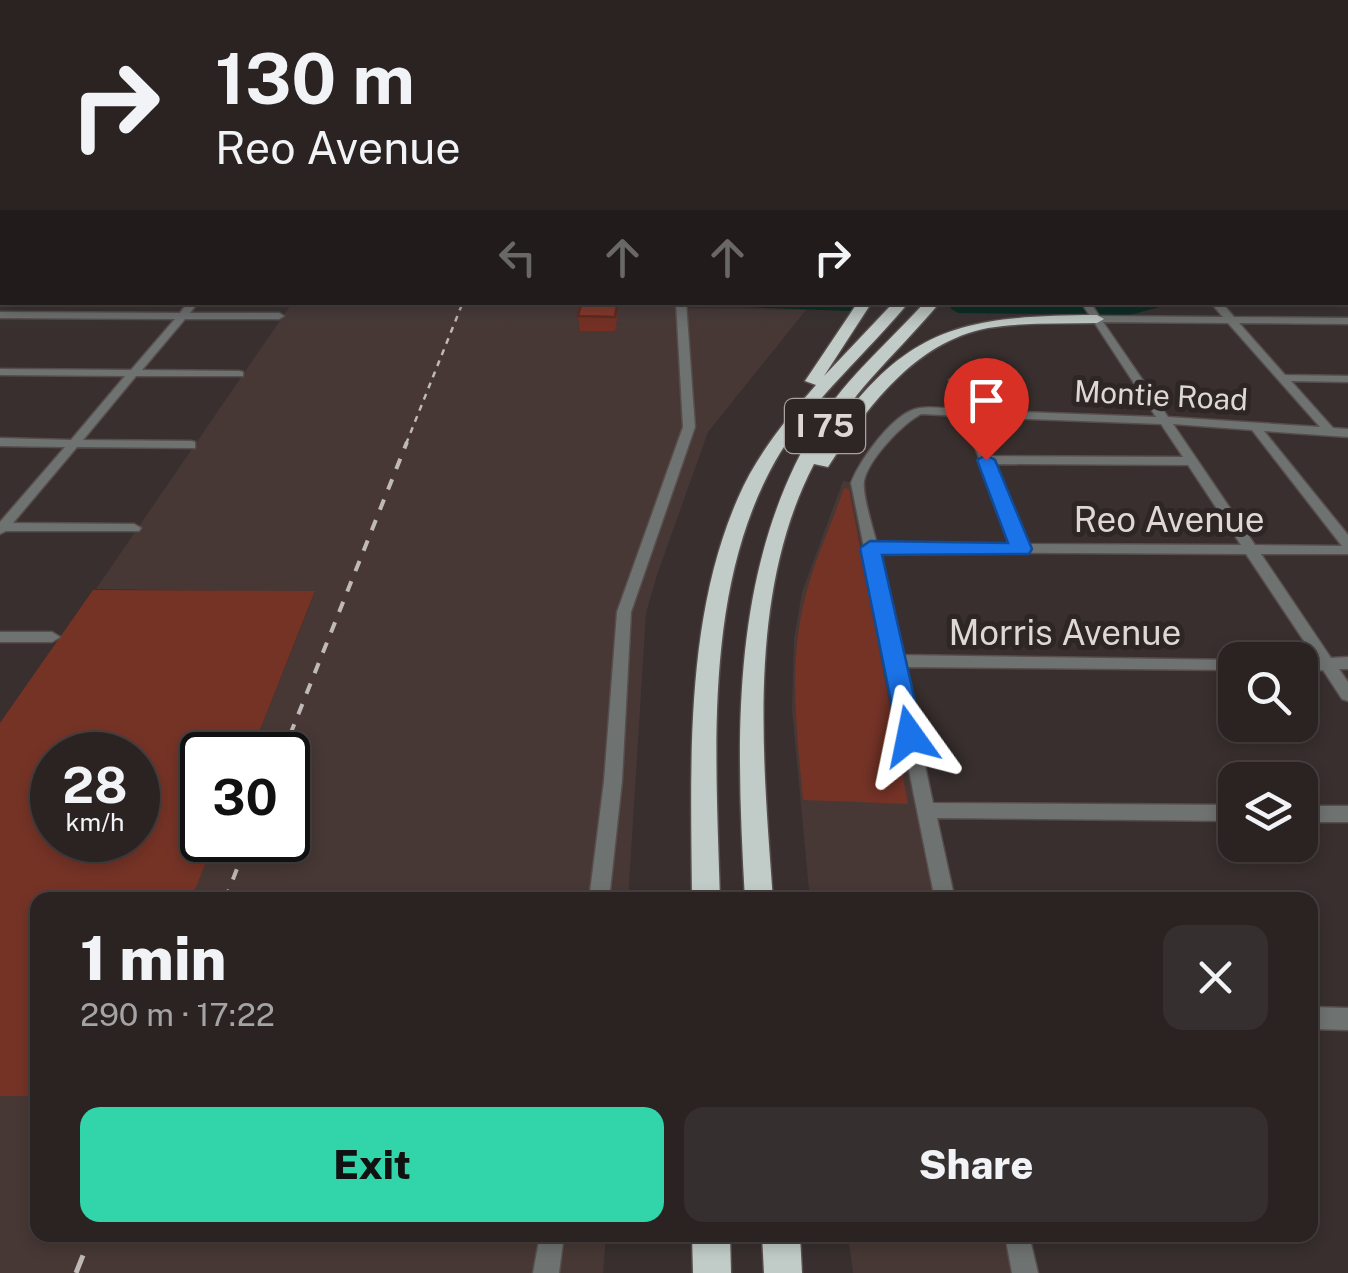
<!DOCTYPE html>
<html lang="en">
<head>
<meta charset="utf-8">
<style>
  body { margin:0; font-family:"Public Sans",sans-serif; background:#362f2f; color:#f1f3f6; height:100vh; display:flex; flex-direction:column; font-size:38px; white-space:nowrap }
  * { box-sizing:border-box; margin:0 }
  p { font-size:32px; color:#a5a4a5 }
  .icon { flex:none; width:55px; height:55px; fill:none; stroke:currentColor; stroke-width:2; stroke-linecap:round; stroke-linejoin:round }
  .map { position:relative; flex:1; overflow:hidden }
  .panel { position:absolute; left:30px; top:892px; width:1288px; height:350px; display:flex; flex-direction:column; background:#2a2322; border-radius:20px; box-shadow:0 5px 15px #0003,0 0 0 2px #464040 }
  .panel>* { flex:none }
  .banner { position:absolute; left:0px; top:0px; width:1350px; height:305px; box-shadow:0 5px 15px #0003,0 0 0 2px #464040; background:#2a2322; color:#f1f3f6; overflow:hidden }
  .controls { position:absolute; left:1218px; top:642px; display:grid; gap:20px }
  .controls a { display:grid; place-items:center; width:100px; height:100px; border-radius:20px; background:#2a2322; box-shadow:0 5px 15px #0003,0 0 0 2px #464040; font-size:50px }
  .speed { position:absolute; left:30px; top:732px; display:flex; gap:20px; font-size:50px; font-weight:700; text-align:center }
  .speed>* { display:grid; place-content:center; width:130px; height:130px; border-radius:50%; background:#2a2322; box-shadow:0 5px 15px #0003,0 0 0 2px #464040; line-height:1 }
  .speed small { font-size:25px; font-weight:400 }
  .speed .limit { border:5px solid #111; border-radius:15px; background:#fff; color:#111 }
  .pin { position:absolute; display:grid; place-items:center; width:85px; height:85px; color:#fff; margin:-102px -42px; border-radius:50% 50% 50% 0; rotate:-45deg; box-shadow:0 0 10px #0007 }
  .pin .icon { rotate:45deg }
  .me { position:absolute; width:110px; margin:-55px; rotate:348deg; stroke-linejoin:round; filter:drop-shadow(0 0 8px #0008) }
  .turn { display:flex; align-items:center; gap:35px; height:210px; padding:0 50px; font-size:45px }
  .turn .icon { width:130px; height:130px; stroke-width:2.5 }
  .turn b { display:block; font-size:70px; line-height:85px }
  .lanes { display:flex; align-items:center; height:95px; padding:0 50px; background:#0003; justify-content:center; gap:50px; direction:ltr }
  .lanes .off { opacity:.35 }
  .round { display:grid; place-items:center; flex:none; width:105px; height:105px; border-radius:20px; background:#362f2f }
  .head { display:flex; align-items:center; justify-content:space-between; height:170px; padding:0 50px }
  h1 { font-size:60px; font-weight:800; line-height:75px }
  .action { display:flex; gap:20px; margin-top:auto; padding:20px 50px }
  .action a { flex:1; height:115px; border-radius:20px; background:#32d4a9; color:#111; font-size:40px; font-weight:800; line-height:115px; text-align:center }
  .action a+a { background:#362f2f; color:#f1f3f6 }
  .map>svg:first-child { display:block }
</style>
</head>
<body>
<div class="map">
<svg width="1348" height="1273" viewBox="0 0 1348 1273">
  <rect width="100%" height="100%" fill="#382f2e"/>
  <g fill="#473835">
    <path d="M 681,302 L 683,308 L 806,310 L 708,432 L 657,575 L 646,613 L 628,900 L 191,900 L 215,840 L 288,840 L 288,755 L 250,755 L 315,592 L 96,589 L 292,303 Z"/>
    <path d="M 843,481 L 857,483 L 945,900 L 810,900 L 792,710 L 794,639 L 802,592 Z"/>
    <path d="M 0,1096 L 37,1096 L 38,1235 L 606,1235 L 603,1273 L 0,1273 Z"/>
    <path d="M 848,1235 L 1017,1235 L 1025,1273 L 853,1273 Z"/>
  </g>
  <g fill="#753326" fill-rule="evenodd">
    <path d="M 844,488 L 849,489 L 908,804 L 803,800 C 797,733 788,664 805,598 C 814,561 832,524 844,488 Z"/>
    <path d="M 93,590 L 315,591 L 250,755 L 202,755 L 202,840 L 215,840 L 191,900 L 38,900 L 37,1096 L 0,1096 L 0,723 ZM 52,755 L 138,755 L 138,840 L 52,840 Z"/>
  </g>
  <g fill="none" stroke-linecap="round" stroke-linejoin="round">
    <g fill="#04291f" fill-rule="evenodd">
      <rect x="0" y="234" width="2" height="8"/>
      <path d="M 737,302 L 855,302 L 858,306 L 850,311 L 745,307 Z"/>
      <path d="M 1143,302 L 1178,302 L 1130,315 L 958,313 L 950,308 L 958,303 Z"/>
    </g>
    <g stroke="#564d4c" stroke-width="3">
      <g id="minor">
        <rect x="0" y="280" width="2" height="6"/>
        <path d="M 188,302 L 198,302 L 190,313 L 279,313 L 284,316 L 279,319 L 185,319 L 142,370 L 239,371 L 243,372 L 243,376 L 136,376 L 83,440 L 191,441 L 195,442 L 195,448 L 77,447 L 13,523 L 134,524 L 141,528 L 139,531 L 6,531 L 0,534 L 0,522 L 65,447 L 0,446 L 0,438 L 71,440 L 125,376 L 0,375 L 0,369 L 131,370 L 175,319 L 0,318 L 0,312 L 180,313 Z"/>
        <path d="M 676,302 L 686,302 L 695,427 L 631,612 L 622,781 L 609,900 L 589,900 L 604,781 L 617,612 L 683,427 Z"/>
        <path d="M 1081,302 L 1090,302 L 1099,316 L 1223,317 L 1211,303 L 1221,302 L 1234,317 L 1348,318 L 1348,324 L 1239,323 L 1285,375 L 1348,376 L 1348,382 L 1291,381 L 1333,428 L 1348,429 L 1348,437 L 1264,431 L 1348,535 L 1348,554 L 1261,554 L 1331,658 L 1348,657 L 1348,669 L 1339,669 L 1348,682 L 1348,701 L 1342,699 L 1323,670 L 1300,671 L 1300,660 L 1298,660 L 1316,659 L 1246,554 L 878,552 L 901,655 L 1240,660 L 1235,660 L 1235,670 L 904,667 L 933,803 L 1235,805 L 1235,821 L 937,818 L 955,900 L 935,900 L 851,483 C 860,460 894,411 920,408 C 932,406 947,409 960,409 L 949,380 L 954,377 L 959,380 L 971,410 L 1156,417 ZM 1103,322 L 1228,323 L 1320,427 L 1168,417 ZM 921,414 L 963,416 L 1012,544 L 877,544 C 873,528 862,495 864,481 C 868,460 902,424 921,414 ZM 974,417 L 1161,424 L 1183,457 L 990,456 ZM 1173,424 L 1252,430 L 1342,546 L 1255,545 ZM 993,464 L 1188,465 L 1241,545 L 1026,544 Z"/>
        <path d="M 0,632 L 52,632 L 60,637 L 52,642 L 0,642 Z"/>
        <rect x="1300" y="806" width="48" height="16"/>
        <path d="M 1310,1007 L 1348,1008 L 1348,1030 L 1310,1029 Z"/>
        <path d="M 540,1235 L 564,1235 L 559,1273 L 533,1273 Z"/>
        <path d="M 1005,1235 L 1029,1235 L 1038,1273 L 1012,1273 Z"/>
      </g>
    </g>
    <g stroke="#564d4c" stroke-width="2">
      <g id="major">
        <path d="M 2,160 L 2,167 L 0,168 L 0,161 Z"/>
        <rect x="0" y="190" width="2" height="6"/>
      </g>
    </g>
    <g stroke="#564d4c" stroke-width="3">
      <g id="highway">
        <path d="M 858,302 L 872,302 L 824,376 L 894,302 L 909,302 C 867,353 815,397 780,453 C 702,583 716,755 720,900 L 692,900 C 691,769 684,621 738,498 C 756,456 786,419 816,385 L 805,381 Z"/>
        <path d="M 925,302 L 940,302 C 901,350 854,388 825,443 C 905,325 963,316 1097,315 L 1104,319 L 1097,323 C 1061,324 1024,322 988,328 C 914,342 867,408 828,467 L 814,464 C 746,595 763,759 773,900 L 745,900 C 736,737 729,567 818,423 C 847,377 889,342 925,302 Z"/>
        <path d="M 692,1235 L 730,1235 L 731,1273 L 693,1273 Z"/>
        <path d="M 762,1235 L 800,1235 L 802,1273 L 764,1273 Z"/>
      </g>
    </g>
    <use href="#minor" fill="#6e7270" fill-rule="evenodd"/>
    <use href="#major" fill="#a9b2ae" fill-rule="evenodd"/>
    <use href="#highway" fill="#c1cbc7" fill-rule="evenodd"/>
    <path stroke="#bfb9b7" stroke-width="2.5" stroke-dasharray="6 6" stroke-linecap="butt" d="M 406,444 L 463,302"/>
    <g stroke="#bfb9b7" stroke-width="4" stroke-dasharray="11 11" stroke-linecap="butt">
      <path d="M 282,755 L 407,442"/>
      <path d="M 225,900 L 248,840"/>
    </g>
    <path stroke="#bfb9b7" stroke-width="5" stroke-dasharray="19 19" stroke-linecap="butt" d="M 76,1273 L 91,1235"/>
  </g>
  <path fill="#762f22" d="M 617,304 L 617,319 L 615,331 L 580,331 L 578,316 Z"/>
  <path fill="#893727" stroke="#60261b" stroke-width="2.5" d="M 581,304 L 617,304 L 615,317 L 578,316 Z"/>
  <linearGradient id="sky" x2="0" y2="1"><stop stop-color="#1f1a19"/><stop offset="0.46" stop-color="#4d4d57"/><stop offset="1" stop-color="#4d4d57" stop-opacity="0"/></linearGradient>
  <rect width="1348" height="332" fill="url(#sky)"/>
  <path fill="#1a73e8" stroke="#114b97" stroke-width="2.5" d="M 986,455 L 995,460 L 1032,549 L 1029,554 L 882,555 L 923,736 L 919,743 L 902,743 L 898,736 L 860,548 L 870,541 L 1008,543 L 977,460 Z"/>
  <g text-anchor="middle" stroke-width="10" stroke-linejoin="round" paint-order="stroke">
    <g font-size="30" fill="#ddd8d6" stroke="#2e2624">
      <text transform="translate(1161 396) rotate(3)" y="10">Montie Road</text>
    </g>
    <rect fill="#2e2624" stroke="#a8a3a1" stroke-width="2.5" x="785" y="399" width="80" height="54" rx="8"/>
    <g font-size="32" font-weight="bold" fill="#ddd8d6">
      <text x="825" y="437">I 75</text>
    </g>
    <g font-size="35" fill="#ddd8d6" stroke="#2e2624">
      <text x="1169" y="532">Reo Avenue</text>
      <text x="1065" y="645">Morris Avenue</text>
    </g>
  </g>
</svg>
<div class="controls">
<a><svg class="icon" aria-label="search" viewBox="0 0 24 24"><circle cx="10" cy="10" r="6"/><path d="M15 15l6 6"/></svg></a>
<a><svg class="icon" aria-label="layers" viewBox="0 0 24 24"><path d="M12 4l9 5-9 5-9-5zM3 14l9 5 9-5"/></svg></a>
</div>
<div class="speed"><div>28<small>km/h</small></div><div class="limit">30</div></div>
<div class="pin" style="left:986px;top:460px;background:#d93025"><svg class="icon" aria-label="arrive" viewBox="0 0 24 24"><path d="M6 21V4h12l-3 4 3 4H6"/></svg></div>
<svg class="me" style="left:910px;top:736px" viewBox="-20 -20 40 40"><path d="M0-17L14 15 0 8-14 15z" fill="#1a73e8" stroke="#fff" stroke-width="4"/></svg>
<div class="banner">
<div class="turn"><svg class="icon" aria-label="right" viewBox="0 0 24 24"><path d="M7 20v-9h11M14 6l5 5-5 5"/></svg><div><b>130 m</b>Reo Avenue</div></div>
<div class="lanes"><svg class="icon off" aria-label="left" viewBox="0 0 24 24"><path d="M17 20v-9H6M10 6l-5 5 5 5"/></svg><svg class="icon off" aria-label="ahead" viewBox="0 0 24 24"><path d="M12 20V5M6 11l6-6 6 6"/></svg><svg class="icon off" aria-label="ahead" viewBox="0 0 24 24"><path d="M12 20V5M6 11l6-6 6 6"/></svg><svg class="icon" aria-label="right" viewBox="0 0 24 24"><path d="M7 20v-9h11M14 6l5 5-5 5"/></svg></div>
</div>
<section class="panel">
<div class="head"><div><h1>1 min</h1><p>290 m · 17:22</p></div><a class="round"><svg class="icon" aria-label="close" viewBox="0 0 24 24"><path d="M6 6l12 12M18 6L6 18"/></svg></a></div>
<div class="action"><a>Exit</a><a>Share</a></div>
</section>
</div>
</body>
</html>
